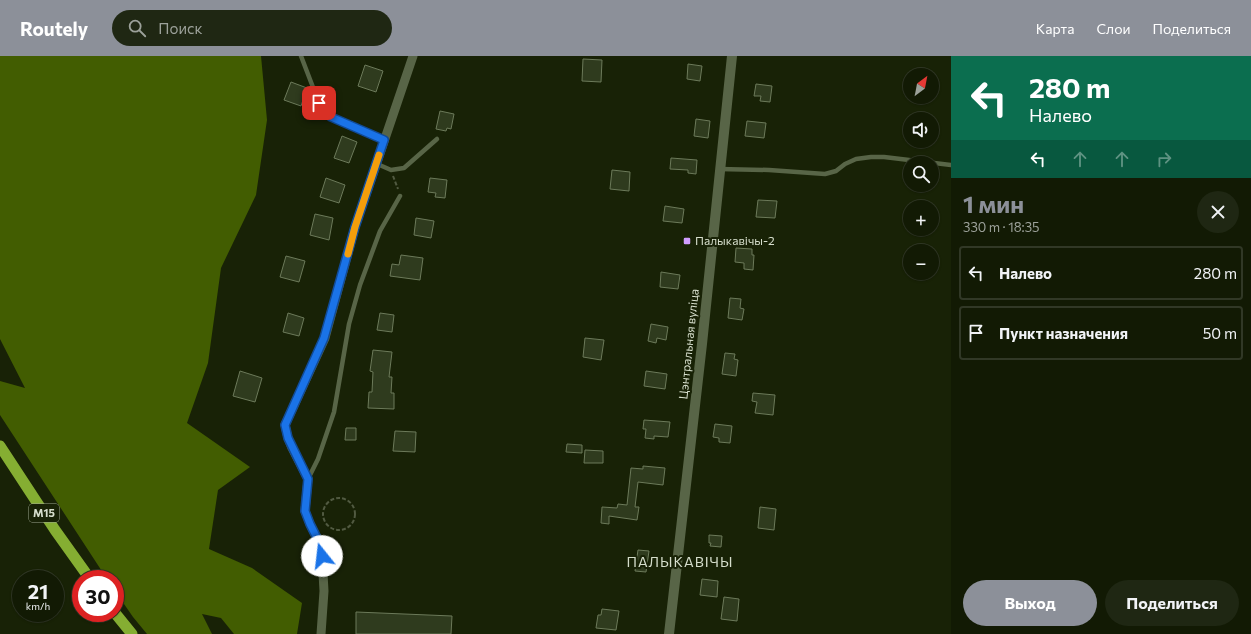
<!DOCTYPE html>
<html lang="ru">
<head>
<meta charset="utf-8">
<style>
  body { margin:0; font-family:Commissioner,sans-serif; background:#1f2713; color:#f1f3f6; height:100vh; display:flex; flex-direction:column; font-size:15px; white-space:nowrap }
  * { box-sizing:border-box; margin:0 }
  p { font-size:13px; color:#9ca19a }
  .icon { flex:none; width:22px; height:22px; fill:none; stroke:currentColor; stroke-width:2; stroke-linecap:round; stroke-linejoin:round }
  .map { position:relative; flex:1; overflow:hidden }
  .sheet { display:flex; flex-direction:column; background:#121a04; width:300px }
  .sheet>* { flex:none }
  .top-card { background:#0b6e4f; color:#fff; overflow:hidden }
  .needle { width:26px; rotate:32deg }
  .buttons { position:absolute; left:903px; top:12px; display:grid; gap:8px }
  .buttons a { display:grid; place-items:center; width:36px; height:36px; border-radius:50%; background:#121a04; box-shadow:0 1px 3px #0004,0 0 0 1px #313826; font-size:20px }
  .speed { position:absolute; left:12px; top:514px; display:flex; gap:8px; font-size:20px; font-weight:700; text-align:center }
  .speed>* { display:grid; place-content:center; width:52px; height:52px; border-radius:50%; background:#121a04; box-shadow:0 1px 3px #0004,0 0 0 1px #313826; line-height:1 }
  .speed small { font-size:10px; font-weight:400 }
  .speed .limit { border:6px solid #d22; background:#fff; color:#111 }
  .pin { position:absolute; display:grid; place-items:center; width:34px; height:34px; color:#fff; margin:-17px; border-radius:8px; box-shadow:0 2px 6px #0006 }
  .me { position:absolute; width:44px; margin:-22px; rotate:344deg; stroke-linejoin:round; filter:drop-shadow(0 0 3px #0008) }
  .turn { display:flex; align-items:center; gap:14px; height:84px; padding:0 12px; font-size:18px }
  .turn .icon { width:52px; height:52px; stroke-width:2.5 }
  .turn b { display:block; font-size:28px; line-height:34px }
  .lanes { display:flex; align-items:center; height:38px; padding:0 12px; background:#0003; justify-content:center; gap:20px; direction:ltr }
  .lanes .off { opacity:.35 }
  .round { display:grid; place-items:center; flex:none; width:42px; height:42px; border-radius:21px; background:#1f2713 }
  .head { display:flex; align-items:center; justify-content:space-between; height:68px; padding:0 12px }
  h1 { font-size:24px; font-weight:700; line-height:30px; color:#8c9099 }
  .action { display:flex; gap:8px; margin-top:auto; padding:8px 12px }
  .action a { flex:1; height:46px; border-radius:24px; background:#8c9099; color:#fff; font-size:16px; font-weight:700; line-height:46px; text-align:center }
  .action a+a { background:#1f2713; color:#f1f3f6 }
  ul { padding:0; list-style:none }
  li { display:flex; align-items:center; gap:12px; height:54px; margin:0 8px 6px; padding:0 4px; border:2px solid #313826; border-radius:4px }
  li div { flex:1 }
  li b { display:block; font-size:15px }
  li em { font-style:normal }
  header { display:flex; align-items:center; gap:24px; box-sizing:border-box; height:56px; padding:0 20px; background:#8c9099; color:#fff }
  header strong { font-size:19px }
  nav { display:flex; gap:22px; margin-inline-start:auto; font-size:14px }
  .search { width:280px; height:36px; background:#1f2713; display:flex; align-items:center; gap:10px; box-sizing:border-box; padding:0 14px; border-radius:22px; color:#9ca19a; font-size:15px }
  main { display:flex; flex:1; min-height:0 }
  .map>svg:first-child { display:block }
</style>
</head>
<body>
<header>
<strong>Routely</strong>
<div class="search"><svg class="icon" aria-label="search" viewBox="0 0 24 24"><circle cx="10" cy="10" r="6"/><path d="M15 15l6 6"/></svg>Поиск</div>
<nav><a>Карта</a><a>Слои</a><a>Поделиться</a></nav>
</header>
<main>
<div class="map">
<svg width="951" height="578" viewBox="0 0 951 578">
  <rect width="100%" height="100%" fill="#182206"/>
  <path fill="#425d01" d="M 0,0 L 261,0 L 267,64 L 256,139 L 221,212 L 208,307 L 187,367 L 250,411 L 218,434 L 209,493 L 252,512 L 302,547 L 297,578 L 234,578 L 221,562 L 202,558 L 212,578 L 147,578 L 133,561 L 115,535 L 115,523 L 107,523 L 0,359 L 0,325 L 25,332 L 0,283 Z"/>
  <g fill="#2f3b1e" stroke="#6c7a5a">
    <path d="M 583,3 L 602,4 L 601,26 L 582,25 Z"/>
    <path d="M 688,8 L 702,10 L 700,25 L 687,23 Z"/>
    <path d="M 365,9 L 383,15 L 376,36 L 358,30 Z"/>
    <path d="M 291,26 L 307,32 L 301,50 L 284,44 Z"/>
    <path d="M 756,28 L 772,30 L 770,46 L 760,45 L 761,40 L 754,40 Z"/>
    <path d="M 440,55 L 454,58 L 451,73 L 447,72 L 446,75 L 436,73 Z"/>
    <path d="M 696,63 L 710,65 L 708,82 L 694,80 Z"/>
    <path d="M 747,65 L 766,67 L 764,82 L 745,80 Z"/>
    <path d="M 342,80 L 357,86 L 349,107 L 334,102 Z"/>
    <path d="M 671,102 L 697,104 L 696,118 L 688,117 L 688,114 L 670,113 Z"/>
    <path d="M 612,114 L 630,116 L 629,135 L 610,133 Z"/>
    <path d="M 326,122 L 345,129 L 339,147 L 320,141 Z"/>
    <path d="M 430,122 L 447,124 L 445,142 L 435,141 L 436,137 L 428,136 Z"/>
    <path d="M 758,144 L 777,145 L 775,162 L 756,161 Z"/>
    <path d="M 665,150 L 684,153 L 682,167 L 663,165 Z"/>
    <path d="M 315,158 L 333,162 L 329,184 L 310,179 Z"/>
    <path d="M 416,162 L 434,165 L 431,182 L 414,179 Z"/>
    <path d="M 736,192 L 752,193 L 752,199 L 754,199 L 753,214 L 744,213 L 744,207 L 735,206 Z"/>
    <path d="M 401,199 L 423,202 L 420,224 L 390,220 L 392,208 L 399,209 Z"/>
    <path d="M 286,200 L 305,205 L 299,226 L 280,221 Z"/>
    <path d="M 661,216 L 680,219 L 678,233 L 660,231 Z"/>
    <path d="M 730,242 L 741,243 L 740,252 L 744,253 L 742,264 L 728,262 Z"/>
    <path d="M 288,257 L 304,262 L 299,280 L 283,276 Z"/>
    <path d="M 380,257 L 394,259 L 392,276 L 377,274 Z"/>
    <path d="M 651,268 L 668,271 L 666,284 L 657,282 L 656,287 L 648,285 Z"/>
    <path d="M 585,282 L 604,284 L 601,304 L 583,301 Z"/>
    <path d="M 373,294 L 392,296 L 389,321 L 392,321 L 391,337 L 394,337 L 394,353 L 368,352 L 369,336 L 372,336 L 373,316 L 370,315 Z"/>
    <path d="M 725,297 L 735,298 L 734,303 L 738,304 L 736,320 L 722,318 Z"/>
    <path d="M 240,315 L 262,322 L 255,346 L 233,340 Z"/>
    <path d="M 646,315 L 667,318 L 665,333 L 644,330 Z"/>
    <path d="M 753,337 L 775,339 L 773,359 L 755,357 L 757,346 L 752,345 Z"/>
    <path d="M 644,364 L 670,366 L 668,381 L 654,380 L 654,383 L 645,382 L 646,373 L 643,373 Z"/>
    <path d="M 715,368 L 732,370 L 730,387 L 719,386 L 719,382 L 713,381 Z"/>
    <path d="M 346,372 L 356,372 L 356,384 L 345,384 Z"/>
    <path d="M 395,375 L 416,376 L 415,396 L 393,395 Z"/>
    <path d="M 567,388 L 582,389 L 582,397 L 566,396 Z"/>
    <path d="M 585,394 L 603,395 L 603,407 L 584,407 Z"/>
    <path d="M 643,410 L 665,412 L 663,429 L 638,426 L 635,451 L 639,451 L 637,464 L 609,460 L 609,468 L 601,467 L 602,451 L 617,452 L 618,448 L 627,449 L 631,412 L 643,413 Z"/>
    <path d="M 760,451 L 776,453 L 774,474 L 758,472 Z"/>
    <path d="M 709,479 L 722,480 L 721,491 L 710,490 L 711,487 L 709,487 Z"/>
    <path d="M 638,494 L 649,495 L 646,516 L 635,515 Z"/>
    <path d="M 702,523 L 718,525 L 717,541 L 700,539 Z"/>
    <path d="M 724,541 L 739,543 L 737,565 L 721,563 Z"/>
    <path d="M 602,553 L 619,555 L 616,574 L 596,572 L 598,559 L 601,559 Z"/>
    <path d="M 356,556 L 452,560 L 451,578 L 356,578 Z"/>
  </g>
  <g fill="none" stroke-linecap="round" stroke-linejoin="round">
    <g stroke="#515a41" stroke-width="2" stroke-dasharray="4 2" stroke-linecap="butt">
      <path d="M 393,120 L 398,133"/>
      <circle cx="339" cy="458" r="16"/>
    </g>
    <g stroke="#586547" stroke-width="4.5">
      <path d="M 301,0 L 319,47 L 324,55 L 331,61 L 384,85"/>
      <path d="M 375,107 L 391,114 L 404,112 L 437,83"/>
      <path d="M 719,113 L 769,114 L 825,118 L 836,115 L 845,108 L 856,103 L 871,101 L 884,101 L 951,109"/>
      <path d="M 308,423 L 318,403 L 334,356 L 349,268 L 360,229 L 380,175 L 400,140"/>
    </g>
    <path stroke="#586547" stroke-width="9" d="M 321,578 L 324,535 L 322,500 L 319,486 L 310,468 L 305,455 L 308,423 L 292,392 L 288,382 L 285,369 L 325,282 L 355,171 L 413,0"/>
    <path stroke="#586547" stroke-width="10" d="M 669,578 L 702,288 L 732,0"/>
    <g stroke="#85ae32" stroke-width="11">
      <path d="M 0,390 L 55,474 L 90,523"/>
      <path d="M 115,557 L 132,578"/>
    </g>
  </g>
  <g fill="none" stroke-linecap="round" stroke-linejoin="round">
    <g stroke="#114b97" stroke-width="10">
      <path id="route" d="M 319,47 L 324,55 L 331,61 L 384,84 L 355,171 L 324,282 L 285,369 L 288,382 L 308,423 L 305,455 L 310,468 L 319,486 L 322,500"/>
    </g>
    <use href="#route" stroke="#1a73e8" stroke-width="7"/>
    <path stroke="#f59e0b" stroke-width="7" d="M 348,198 L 355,171 L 379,99"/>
  </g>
  <rect fill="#d09dff" stroke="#182206" stroke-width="1.5" x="683" y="181" width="8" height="8" rx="2"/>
  <g text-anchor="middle" stroke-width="4" stroke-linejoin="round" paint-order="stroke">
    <rect fill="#182206" stroke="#9da691" stroke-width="1" x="29" y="448" width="30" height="18" rx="3"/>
    <g font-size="11" font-weight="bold" fill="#d6decc">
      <text x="44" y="461">М15</text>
    </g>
    <g font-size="12" fill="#d6decc" stroke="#182206" text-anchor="start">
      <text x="695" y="189">Палыкавічы-2</text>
    </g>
    <g font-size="12" fill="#d6decc" stroke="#182206">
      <text transform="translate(689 288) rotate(-84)" y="4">Цэнтральная вуліца</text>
    </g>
    <g font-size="14" letter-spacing="1" fill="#d6decc" stroke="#182206">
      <text x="680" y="511">ПАЛЫКАВІЧЫ</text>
    </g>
  </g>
</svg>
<div class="buttons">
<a><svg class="needle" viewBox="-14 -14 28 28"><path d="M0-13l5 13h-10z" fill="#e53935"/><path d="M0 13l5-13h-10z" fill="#9ca19a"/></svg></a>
<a><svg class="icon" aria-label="sound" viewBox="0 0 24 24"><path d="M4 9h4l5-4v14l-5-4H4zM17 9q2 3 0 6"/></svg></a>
<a><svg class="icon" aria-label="search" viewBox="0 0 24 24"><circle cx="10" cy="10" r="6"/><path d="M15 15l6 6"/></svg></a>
<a>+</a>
<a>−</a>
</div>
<div class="speed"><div>21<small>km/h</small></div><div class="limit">30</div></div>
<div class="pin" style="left:319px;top:47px;background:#d93025"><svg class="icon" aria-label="arrive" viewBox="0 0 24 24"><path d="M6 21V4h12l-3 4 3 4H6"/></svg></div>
<svg class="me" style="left:322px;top:500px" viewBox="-20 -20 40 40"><circle r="19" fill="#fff"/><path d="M0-13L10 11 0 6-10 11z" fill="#1a73e8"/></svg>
</div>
<section class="sheet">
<div class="top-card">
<div class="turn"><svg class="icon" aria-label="left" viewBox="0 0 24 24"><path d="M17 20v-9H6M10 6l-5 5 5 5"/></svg><div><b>280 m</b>Налево</div></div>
<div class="lanes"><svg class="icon" aria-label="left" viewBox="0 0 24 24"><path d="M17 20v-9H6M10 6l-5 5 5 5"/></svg><svg class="icon off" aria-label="ahead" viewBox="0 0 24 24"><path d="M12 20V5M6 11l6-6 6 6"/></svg><svg class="icon off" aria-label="ahead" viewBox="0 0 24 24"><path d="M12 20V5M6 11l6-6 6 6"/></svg><svg class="icon off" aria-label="right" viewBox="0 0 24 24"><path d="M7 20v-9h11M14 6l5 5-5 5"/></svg></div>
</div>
<div class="head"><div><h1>1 мин</h1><p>330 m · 18:35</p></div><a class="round"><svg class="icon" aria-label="close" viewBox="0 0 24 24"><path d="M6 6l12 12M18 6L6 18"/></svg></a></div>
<ul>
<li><svg class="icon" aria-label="left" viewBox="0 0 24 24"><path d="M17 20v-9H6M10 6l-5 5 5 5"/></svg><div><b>Налево</b></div><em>280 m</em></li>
<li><svg class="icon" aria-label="arrive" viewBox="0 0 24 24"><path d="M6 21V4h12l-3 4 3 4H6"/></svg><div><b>Пункт назначения</b></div><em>50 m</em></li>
</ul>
<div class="action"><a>Выход</a><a>Поделиться</a></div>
</section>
</main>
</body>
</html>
